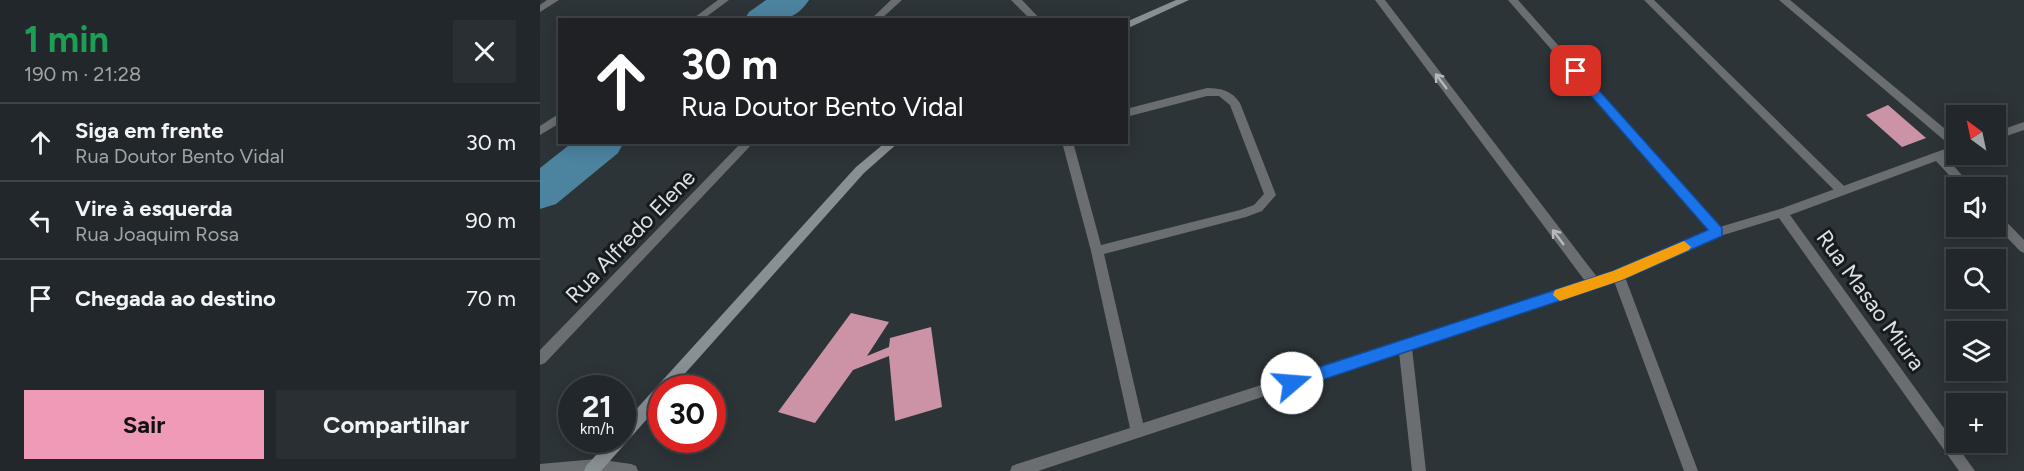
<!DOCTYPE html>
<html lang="pt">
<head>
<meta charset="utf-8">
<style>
  body { margin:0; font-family:Figtree,sans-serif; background:#292f32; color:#f1f3f6; height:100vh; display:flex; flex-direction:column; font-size:22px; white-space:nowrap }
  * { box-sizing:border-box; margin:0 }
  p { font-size:20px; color:#a2a5a8 }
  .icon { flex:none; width:33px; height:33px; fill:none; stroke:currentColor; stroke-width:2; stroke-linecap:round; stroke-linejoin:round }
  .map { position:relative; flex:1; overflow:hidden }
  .panel { display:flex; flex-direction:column; background:#21272a; width:540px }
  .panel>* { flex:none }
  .top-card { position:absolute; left:18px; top:18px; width:570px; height:126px; border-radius:0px; box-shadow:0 3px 15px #0003,0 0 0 2px #3e4447; background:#202124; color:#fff; overflow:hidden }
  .needle { width:39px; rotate:327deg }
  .fabs { position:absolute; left:1406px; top:105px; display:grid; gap:12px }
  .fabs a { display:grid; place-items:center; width:60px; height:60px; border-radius:0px; background:#21272a; box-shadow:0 3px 15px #0003,0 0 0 2px #3e4447; font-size:30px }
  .speed { position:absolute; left:18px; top:375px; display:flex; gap:12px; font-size:30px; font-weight:700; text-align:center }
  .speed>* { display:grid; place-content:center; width:78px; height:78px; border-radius:50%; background:#21272a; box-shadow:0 3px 15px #0003,0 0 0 2px #3e4447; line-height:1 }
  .speed small { font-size:15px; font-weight:400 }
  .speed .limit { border:9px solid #d22; background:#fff; color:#111 }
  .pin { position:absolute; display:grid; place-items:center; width:51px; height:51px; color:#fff; margin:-26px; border-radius:12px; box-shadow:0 3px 9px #0006 }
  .me { position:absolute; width:66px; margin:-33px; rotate:72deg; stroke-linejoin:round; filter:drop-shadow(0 0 4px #0008) }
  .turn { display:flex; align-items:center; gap:21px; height:126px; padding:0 24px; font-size:27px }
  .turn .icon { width:78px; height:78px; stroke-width:2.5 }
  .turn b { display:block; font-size:42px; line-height:51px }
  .round { display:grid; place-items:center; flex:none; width:63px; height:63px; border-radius:0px; background:#292f32 }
  .headline { display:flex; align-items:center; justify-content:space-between; height:102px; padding:0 24px }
  h1 { font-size:36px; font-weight:700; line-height:45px; color:#1e9e55 }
  .cta { display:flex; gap:12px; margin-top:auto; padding:12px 24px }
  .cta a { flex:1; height:69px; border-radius:0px; background:#ef9ab7; color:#111; font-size:24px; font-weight:700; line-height:69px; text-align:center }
  .cta a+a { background:#292f32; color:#f1f3f6 }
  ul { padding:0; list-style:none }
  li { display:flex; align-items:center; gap:18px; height:78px; padding:0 24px; border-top:2px solid #3e4447 }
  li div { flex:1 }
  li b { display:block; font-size:22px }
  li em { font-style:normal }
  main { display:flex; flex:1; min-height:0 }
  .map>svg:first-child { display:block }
</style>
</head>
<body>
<main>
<section class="panel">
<div class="headline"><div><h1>1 min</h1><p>190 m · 21:28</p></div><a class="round"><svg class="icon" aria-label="close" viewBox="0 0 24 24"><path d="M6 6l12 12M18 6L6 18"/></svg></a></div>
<ul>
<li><svg class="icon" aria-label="ahead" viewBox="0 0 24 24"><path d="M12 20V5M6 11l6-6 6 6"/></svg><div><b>Siga em frente</b><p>Rua Doutor Bento Vidal</p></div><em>30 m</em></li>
<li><svg class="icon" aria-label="left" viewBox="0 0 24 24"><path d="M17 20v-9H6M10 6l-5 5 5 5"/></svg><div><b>Vire à esquerda</b><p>Rua Joaquim Rosa</p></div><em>90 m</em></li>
<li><svg class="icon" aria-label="arrive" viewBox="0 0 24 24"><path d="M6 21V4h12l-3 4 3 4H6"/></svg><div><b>Chegada ao destino</b></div><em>70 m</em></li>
</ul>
<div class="cta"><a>Sair</a><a>Compartilhar</a></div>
</section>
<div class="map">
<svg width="1484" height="471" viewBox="0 0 1484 471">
  <rect width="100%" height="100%" fill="#2c3438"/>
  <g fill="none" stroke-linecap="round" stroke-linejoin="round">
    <g fill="#4c839f" fill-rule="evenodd">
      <path d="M 226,0 L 269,0 C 252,26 231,20 204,20 L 209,12 Z"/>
      <path d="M 33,142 L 84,142 L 78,153 L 16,204 L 0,209 L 0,168 Z"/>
    </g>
  </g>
  <g fill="#cb93a5">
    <path d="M 1348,105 L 1386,138 L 1362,147 L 1326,115 Z"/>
    <path d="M 311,313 L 349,322 L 327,356 L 349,347 L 350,338 L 391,327 L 402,407 L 355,421 L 349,356 L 313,370 L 275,423 L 238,412 Z"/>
  </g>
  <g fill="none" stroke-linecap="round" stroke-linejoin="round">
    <g fill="#6a6e70" fill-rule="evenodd">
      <path d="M 968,0 L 978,0 L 1181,229 L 1183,232 L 1181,235 L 1173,235 Z"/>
      <path d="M 1104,0 L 1114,0 L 1305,187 L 1307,190 L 1305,193 L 1297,193 Z"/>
      <path d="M 1239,0 L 1250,0 L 1416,138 L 1416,148 L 1412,147 Z"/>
    </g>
    <g fill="#6a6e70" fill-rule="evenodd">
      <path d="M 7,0 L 19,0 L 0,12 L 0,5 Z"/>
      <path d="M 178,0 L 189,0 L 162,20 L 151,20 Z"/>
      <path d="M 351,0 L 362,0 L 340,20 L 330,20 Z"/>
      <path d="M 471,0 L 482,0 L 501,20 L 491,20 Z"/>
      <path d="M 835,0 L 845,0 L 1057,277 L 1074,271 L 1173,229 L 1240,209 L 1416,145 L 1416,153 L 1406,157 L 1433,188 L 1421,188 L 1396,161 L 1250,215 L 1435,471 L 1419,471 L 1239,218 L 1180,236 L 1085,277 L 1158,471 L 1144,471 L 1074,281 L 872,348 L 886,471 L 872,471 L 859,352 L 498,471 L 470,471 L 472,466 L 477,464 L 590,428 L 551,251 L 522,142 L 533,142 L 561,245 L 700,210 L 714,205 L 724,194 L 690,105 L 679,96 L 667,96 L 586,117 L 586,109 L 667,88 C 681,88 692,91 700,103 L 736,195 L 722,211 L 706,217 L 564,254 L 603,423 L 1045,281 Z"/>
      <path d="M 20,113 L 20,123 L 0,135 L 0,126 Z"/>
      <path d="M 1484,122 L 1484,130 L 1455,140 L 1455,132 Z"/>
      <path d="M 202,142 L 214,142 L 5,363 L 0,365 L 0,350 Z"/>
      <path d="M 1455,212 L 1459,214 L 1484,240 L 1484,253 L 1480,251 L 1455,225 Z"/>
      <path d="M 56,459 L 91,464 L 96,466 L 98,471 L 0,471 L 0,464 Z"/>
    </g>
    <g fill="#899093" fill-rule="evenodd">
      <path d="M 636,0 L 649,0 L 586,29 L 586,22 Z"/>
      <path d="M 346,142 L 359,142 L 324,173 L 132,388 L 122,388 L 122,402 L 61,471 L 44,471 L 46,466 L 70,440 L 82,440 L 82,425 L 316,167 Z"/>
    </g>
  </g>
  <defs><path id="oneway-shaft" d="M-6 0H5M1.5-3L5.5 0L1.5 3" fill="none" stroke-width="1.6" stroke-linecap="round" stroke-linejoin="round" transform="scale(1.5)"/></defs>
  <g stroke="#b5b9bc">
    <use href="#oneway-shaft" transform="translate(901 81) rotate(-127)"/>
    <use href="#oneway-shaft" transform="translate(1018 237) rotate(-127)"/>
  </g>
  <path fill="#1a73e8" stroke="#114b97" stroke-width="1.5" d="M 1036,67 L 1040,69 L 1182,228 L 1182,236 L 1082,280 L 752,390 L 747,388 L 745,383 L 747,378 L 752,376 L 1073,271 L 1168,230 L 1032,74 L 1030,71 Z"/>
  <path fill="#f59e0b" d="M 1144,241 L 1151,247 L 1149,250 L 1082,280 L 1020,301 L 1013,295 L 1015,290 L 1073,271 Z"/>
  <g text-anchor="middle" stroke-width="6" stroke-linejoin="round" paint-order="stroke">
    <g font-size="22" fill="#dde2e5" stroke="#171b1d">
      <text transform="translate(90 236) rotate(-46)" y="8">Rua Alfredo Elene</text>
      <text transform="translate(1331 300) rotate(54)" y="8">Rua Masao Miura</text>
    </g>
  </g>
</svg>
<div class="fabs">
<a><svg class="needle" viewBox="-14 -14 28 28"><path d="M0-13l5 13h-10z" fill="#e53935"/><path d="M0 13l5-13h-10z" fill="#a2a5a8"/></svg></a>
<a><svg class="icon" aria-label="sound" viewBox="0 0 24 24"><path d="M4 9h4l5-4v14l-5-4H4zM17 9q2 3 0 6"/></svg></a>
<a><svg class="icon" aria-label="search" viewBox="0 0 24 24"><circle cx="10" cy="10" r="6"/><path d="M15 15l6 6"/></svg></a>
<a><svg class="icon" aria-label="layers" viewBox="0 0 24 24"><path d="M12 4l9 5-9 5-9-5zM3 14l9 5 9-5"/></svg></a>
<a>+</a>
</div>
<div class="speed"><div>21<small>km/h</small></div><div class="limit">30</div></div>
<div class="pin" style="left:1036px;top:71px;background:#d93025"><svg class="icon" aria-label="arrive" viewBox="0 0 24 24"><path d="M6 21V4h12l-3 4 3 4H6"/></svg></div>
<svg class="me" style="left:752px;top:383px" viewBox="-20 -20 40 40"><circle r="19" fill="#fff"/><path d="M0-13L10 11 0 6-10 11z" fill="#1a73e8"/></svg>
<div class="top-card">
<div class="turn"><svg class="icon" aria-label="ahead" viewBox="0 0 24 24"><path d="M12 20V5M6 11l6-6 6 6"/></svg><div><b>30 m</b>Rua Doutor Bento Vidal</div></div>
</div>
</div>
</main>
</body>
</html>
